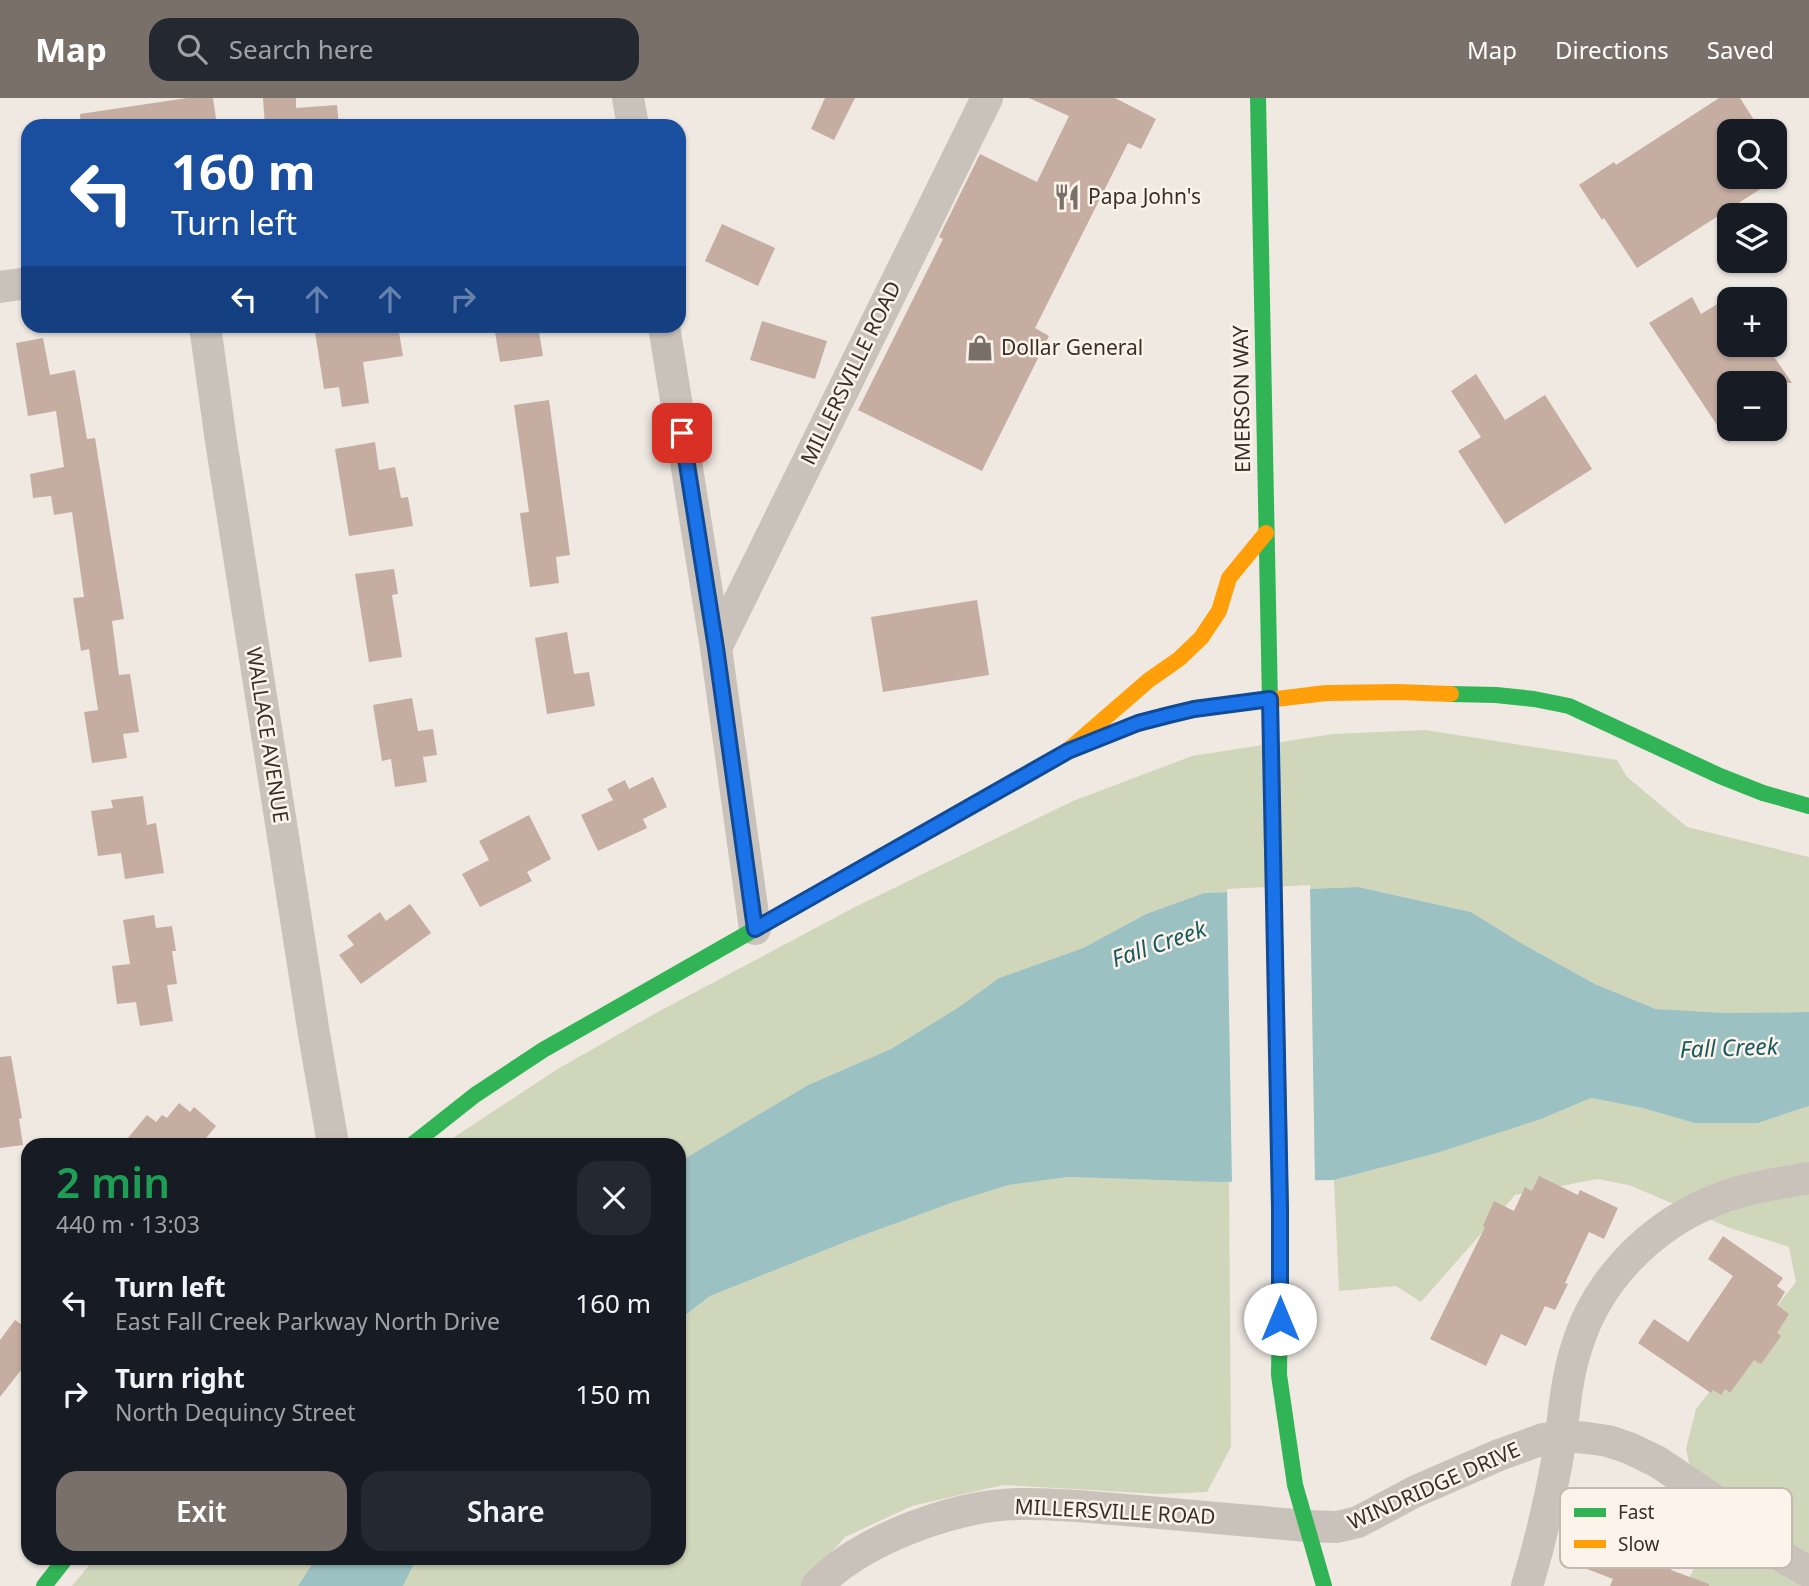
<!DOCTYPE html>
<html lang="en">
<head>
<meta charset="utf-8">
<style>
  body { margin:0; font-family:"Noto Sans",sans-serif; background:#242831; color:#f1f3f6; height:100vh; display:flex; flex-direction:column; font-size:26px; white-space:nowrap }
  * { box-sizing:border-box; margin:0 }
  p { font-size:23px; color:#9ea1a6 }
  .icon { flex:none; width:38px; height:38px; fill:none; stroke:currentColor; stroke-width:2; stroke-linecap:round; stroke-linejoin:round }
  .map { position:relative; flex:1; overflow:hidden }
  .side { position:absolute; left:21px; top:1040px; width:665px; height:427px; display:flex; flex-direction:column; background:#171b24; border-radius:21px; box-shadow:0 2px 5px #0004 }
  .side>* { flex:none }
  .hud { position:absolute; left:21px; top:21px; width:665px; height:214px; border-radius:21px; box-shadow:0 2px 5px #0004; background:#1a4fa0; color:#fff; overflow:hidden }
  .tools { position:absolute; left:1717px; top:21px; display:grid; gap:14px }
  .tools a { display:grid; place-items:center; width:70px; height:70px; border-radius:14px; background:#171b24; box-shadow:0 2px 5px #0004; font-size:35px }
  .pin { position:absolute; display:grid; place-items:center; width:60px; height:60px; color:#fff; margin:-30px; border-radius:14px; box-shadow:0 4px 10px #0006 }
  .me { position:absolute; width:77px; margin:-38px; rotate:0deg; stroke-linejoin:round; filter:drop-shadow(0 0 5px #0008) }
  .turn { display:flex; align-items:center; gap:24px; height:147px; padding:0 35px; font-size:32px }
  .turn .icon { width:91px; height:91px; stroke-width:2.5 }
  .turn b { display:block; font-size:49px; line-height:60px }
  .lanes { display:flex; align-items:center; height:66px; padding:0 35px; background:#0003; justify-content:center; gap:35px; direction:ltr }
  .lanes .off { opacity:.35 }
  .round { display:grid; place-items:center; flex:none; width:74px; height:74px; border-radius:21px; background:#242831 }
  .overview { display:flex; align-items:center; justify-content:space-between; height:119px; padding:0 35px }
  h1 { font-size:42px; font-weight:600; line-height:52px; color:#1e9e55 }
  .cta { display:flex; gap:14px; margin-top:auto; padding:14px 35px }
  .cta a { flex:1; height:80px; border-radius:21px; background:#797069; color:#fff; font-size:28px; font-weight:600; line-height:80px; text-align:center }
  .cta a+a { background:#242831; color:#f1f3f6 }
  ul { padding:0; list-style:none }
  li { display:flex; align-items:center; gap:21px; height:91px; padding:0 35px }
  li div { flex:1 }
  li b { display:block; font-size:26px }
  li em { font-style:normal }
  header { display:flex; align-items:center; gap:42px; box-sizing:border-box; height:98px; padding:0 35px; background:#797069; color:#fff }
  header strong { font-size:33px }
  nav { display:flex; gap:38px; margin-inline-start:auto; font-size:24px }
  .search { width:490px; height:63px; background:#242831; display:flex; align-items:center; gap:18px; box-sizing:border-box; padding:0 24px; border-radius:21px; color:#9ea1a6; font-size:26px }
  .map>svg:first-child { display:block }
</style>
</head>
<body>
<header>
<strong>Map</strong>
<div class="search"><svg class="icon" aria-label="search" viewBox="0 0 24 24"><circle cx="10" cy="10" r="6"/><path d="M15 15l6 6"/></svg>Search here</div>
<nav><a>Map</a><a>Directions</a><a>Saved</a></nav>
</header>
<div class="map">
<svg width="1809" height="1488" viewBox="0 0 1809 1488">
  <rect width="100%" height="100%" fill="#efe9e2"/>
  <g fill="#d0d6ba">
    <path d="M 1425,632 L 1617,662 L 1627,679 L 1687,729 L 1809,759 L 1809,914 L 1728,915 L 1656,911 L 1595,886 L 1521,845 L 1471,814 L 1358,789 L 1204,795 L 1146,816 L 1083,850 L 999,880 L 959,909 L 891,951 L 808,987 L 679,1064 L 679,1046 L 446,1046 L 456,1038 L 556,972 L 654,916 L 855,809 L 1073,703 L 1192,658 L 1333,636 Z"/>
    <path d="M 1591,1000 L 1643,1010 L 1758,1025 L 1809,1008 L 1809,1488 L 1685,1488 L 1707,1445 L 1686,1351 L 1696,1311 L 1796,1184 L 1789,1149 L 1730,1130 L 1629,1087 L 1597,1081 L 1515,1097 L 1421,1204 L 1396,1188 L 1339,1193 L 1334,1082 L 1437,1055 L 1541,1021 Z"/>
    <path d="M 1069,1079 L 1229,1084 L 1231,1349 L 1207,1394 L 1160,1396 L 1003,1387 L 912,1408 L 845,1439 L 802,1488 L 403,1488 L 417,1460 L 679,1460 L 679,1222 L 710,1198 L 853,1141 L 954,1104 L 1009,1087 Z"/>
    <path d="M 95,1460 L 316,1460 L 298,1488 L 72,1488 Z"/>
  </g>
  <g fill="#9cc1c2">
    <path d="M 1358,789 L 1471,814 L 1521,845 L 1595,886 L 1656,911 L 1728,915 L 1809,914 L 1809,1008 L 1758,1025 L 1695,1025 L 1643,1010 L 1591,1000 L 1541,1021 L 1437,1055 L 1334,1082 L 1219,1084 L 1069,1079 L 1009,1087 L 954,1104 L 853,1141 L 710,1198 L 679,1222 L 679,1064 L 808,987 L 891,951 L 959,909 L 999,880 L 1083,850 L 1146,816 L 1204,795 Z"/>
    <path d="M 316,1460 L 417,1460 L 403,1488 L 298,1488 Z"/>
  </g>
  <path fill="#efe9e2" d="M 1310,787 L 1315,1086 L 1232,1087 L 1227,791 Z"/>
  <g fill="#c5ada2">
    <path d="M 187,0 L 213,0 L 217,28 L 81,28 L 80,16 Z"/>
    <path d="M 263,0 L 296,0 L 296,10 L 337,7 L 339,28 L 265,28 Z"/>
    <path d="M 825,0 L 855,0 L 834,42 L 811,31 Z"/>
    <path d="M 1029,0 L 1115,0 L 1156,21 L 1141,51 L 1128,45 L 1035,230 L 1049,238 L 982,373 L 858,312 L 943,141 L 939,139 L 980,56 L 1037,84 L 1069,18 Z"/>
    <path d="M 1719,0 L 1740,0 L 1761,33 L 1729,33 L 1729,79 L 1779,79 L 1637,170 L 1604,120 L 1602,122 L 1579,87 L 1614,64 L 1616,67 Z"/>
    <path d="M 722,126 L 775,150 L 758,188 L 705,163 Z"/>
    <path d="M 1692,199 L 1701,216 L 1729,199 L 1729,247 L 1766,247 L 1792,285 L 1729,285 L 1729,345 L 1649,225 Z"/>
    <path d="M 762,223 L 827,243 L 815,281 L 750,262 Z"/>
    <path d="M 314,228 L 398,228 L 403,258 L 363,264 L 369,305 L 342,309 L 339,289 L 324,291 Z"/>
    <path d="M 494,228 L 538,228 L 543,258 L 500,264 Z"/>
    <path d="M 43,240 L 50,277 L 75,272 L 87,341 L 95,340 L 124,521 L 112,523 L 119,577 L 130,576 L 139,634 L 123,636 L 127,660 L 92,665 L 84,614 L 98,612 L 89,551 L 81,553 L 73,500 L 84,499 L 72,414 L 54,417 L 51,398 L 33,400 L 30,376 L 64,369 L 56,313 L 28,318 L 16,245 Z"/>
    <path d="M 1476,276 L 1505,322 L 1545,297 L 1592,371 L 1505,426 L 1458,353 L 1481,339 L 1451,293 Z"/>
    <path d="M 549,302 L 570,457 L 556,459 L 559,485 L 530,489 L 520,415 L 529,414 L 514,307 Z"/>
    <path d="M 375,344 L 379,372 L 395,369 L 401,400 L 408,399 L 413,428 L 349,438 L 335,351 Z"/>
    <path d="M 394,471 L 398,496 L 392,497 L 402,559 L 369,564 L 355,476 Z"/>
    <path d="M 977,502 L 989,577 L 883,594 L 871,519 Z"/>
    <path d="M 567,534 L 574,576 L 589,574 L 595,608 L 547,616 L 535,540 Z"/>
    <path d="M 412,600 L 418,633 L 433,631 L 437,657 L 423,659 L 427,684 L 395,689 L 391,661 L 382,663 L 373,607 Z"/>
    <path d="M 653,679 L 667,709 L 643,721 L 647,730 L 598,753 L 581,717 L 613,702 L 607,691 L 625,682 L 629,691 Z"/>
    <path d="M 143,698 L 147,727 L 156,725 L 164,775 L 125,781 L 121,755 L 98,758 L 91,713 L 113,710 L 111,702 Z"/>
    <path d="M 529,717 L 551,761 L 527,774 L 532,783 L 480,809 L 462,776 L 489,762 L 479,743 Z"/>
    <path d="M 410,806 L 431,835 L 361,886 L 339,857 L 354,847 L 347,838 L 380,814 L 386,823 Z"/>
    <path d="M 154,817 L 156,830 L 172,828 L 176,853 L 172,853 L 177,886 L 167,887 L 173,923 L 140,928 L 136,904 L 117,906 L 112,868 L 130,866 L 123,822 Z"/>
    <path d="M 11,958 L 22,1020 L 19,1021 L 23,1047 L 0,1050 L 0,959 Z"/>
    <path d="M 179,1005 L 190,1014 L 194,1009 L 216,1028 L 201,1046 L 123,1046 L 147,1017 L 156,1024 L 162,1017 L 167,1020 Z"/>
    <path d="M 1539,1078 L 1578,1097 L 1580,1092 L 1618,1110 L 1604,1141 L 1589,1134 L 1565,1185 L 1568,1186 L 1555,1212 L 1545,1208 L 1526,1248 L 1501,1236 L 1486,1268 L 1430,1241 L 1485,1129 L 1483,1128 L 1494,1103 L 1514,1113 L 1525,1089 L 1532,1093 Z"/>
    <path d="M 1723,1138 L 1783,1180 L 1777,1188 L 1785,1194 L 1777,1207 L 1789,1216 L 1777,1235 L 1781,1238 L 1761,1266 L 1754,1262 L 1730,1295 L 1725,1291 L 1721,1297 L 1713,1292 L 1711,1295 L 1638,1245 L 1654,1221 L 1688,1244 L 1733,1178 L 1708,1161 Z"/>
    <path d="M 15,1222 L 28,1231 L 28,1263 L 0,1299 L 0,1242 Z"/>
    <path d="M 1637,1406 L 1689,1427 L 1671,1472 L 1709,1486 L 1709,1488 L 1610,1488 L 1613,1481 L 1574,1466 L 1584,1441 L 1579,1439 L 1589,1412 L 1628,1428 Z"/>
  </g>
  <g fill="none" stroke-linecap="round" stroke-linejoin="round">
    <g stroke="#c9c2bb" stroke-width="32">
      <path d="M 628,0 L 633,28"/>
      <path d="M 0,189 L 28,185"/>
      <path d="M 205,228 L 221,343 L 314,936 L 333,1046"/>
      <path d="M 664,228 L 716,550 L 755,831"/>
      <path d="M 716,550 L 987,0"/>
      <path d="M 817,1488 C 861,1441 956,1407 1020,1406 C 1059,1405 1098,1410 1137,1413 C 1194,1418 1250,1423 1307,1428 L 1337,1429 L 1358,1424 L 1414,1394 L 1499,1357 L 1543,1341 L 1565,1338 L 1587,1340 L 1608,1343 L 1629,1350 L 1658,1364 L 1714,1402 L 1776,1455 L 1809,1474"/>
      <path d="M 1527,1488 C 1540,1445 1550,1402 1558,1358 C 1564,1321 1565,1284 1577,1248 C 1597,1183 1649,1130 1711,1104 C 1742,1090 1776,1086 1809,1080"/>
    </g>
    <g stroke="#30b455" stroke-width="16">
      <path d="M 1258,0 L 1270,605"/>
      <path d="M 1451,596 L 1496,597 L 1534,601 L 1569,608 L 1720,678 L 1763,695 L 1809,708"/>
      <path d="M 1279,1024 L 1281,1138 L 1279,1277 L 1295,1387 L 1324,1488"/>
      <path d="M 413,1046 L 475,997 L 543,952 L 1073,650"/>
      <path d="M 44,1488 L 66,1460"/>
    </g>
    <g stroke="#ff9f0a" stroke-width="16">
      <path d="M 1270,605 L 1279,1024"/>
      <path d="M 1073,650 L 1138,625 L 1194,611 L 1326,595 L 1398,594 L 1451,596"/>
      <path d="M 1067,653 L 1149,582 L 1179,561 L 1201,540 L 1219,513 L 1229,480 L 1266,435"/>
    </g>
  </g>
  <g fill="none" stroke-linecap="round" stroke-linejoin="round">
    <g stroke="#114b97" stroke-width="18">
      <path id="route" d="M 682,335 L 716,550 L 755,831 L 1068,653 L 1138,625 L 1169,617 L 1194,611 L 1270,601 L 1280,1110 L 1280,1221"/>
    </g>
    <use href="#route" stroke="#1a73e8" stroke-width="12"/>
  </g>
  <defs>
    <g id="restaurant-bare" transform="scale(2.1)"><path d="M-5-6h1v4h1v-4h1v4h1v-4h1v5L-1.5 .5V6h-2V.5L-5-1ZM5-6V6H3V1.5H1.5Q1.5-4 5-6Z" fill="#797069" stroke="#fcf4ea" stroke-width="2.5" paint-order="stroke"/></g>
    <g id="shop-bare" transform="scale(2.1)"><path d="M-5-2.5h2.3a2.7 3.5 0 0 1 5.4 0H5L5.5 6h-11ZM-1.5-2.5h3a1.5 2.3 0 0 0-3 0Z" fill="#797069" stroke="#fcf4ea" stroke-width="2.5" paint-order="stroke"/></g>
  </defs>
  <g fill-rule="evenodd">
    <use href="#restaurant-bare" x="1067" y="99"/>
    <use href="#shop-bare" x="980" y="250"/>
  </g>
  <g text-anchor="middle" stroke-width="5" stroke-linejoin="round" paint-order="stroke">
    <g font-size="21" fill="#3a2f28" stroke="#fcf4ea" text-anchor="start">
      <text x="1088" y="106">Papa John's</text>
      <text x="1001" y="257">Dollar General</text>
    </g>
    <g font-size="21" fill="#3a2f28" stroke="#fcf4ea">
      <text transform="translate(851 275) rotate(-64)" y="7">MILLERSVILLE ROAD</text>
      <text transform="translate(1242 301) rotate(-91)" y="7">EMERSON WAY</text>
      <text transform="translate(267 637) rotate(81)" y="7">WALLACE AVENUE</text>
      <text transform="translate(1434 1388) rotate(-24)" y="7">WINDRIDGE DRIVE</text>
      <text transform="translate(1115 1414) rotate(3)" y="7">MILLERSVILLE ROAD</text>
    </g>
    <g font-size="23" font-style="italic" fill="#195961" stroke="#fcf4ea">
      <text transform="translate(1159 846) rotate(-19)" y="8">Fall Creek</text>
      <text transform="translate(1729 950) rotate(-2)" y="8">Fall Creek</text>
    </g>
  </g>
  <rect x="1560" y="1390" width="232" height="80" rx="10" fill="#fcf4ea" stroke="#c2b9b0" stroke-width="2"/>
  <rect x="1574" y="1410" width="32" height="9" fill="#30b455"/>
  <rect x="1574" y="1442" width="32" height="8" fill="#ff9f0a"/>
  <g font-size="19" fill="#3a2f28">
    <text x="1618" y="1421">Fast</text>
    <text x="1618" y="1453">Slow</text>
  </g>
</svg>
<div class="tools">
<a><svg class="icon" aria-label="search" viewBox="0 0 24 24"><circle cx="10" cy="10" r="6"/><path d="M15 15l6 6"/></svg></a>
<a><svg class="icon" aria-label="layers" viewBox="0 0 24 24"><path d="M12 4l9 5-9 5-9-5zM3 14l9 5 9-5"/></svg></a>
<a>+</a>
<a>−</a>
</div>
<div class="pin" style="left:682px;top:335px;background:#d93025"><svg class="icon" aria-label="arrive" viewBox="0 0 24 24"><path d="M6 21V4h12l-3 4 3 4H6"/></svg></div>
<svg class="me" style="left:1280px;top:1221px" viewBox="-20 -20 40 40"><circle r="19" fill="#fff"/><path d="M0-13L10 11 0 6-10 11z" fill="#1a73e8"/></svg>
<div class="hud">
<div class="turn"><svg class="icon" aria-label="left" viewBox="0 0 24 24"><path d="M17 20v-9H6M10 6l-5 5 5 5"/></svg><div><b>160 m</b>Turn left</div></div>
<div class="lanes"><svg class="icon" aria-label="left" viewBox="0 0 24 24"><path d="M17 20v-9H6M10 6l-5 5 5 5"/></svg><svg class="icon off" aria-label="ahead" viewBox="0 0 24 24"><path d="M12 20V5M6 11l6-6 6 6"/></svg><svg class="icon off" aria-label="ahead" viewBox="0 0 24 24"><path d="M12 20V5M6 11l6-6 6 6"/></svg><svg class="icon off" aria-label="right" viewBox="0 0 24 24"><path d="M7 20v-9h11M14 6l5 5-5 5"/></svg></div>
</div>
<section class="side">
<div class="overview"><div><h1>2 min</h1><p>440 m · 13:03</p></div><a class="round"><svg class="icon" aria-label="close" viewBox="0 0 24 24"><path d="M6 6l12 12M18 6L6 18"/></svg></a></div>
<ul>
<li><svg class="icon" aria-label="left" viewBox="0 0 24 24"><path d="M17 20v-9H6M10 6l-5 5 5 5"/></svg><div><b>Turn left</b><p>East Fall Creek Parkway North Drive</p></div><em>160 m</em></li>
<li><svg class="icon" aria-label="right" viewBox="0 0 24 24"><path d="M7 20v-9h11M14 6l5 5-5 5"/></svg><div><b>Turn right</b><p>North Dequincy Street</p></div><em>150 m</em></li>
</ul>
<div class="cta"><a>Exit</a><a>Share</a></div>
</section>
</div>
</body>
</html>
